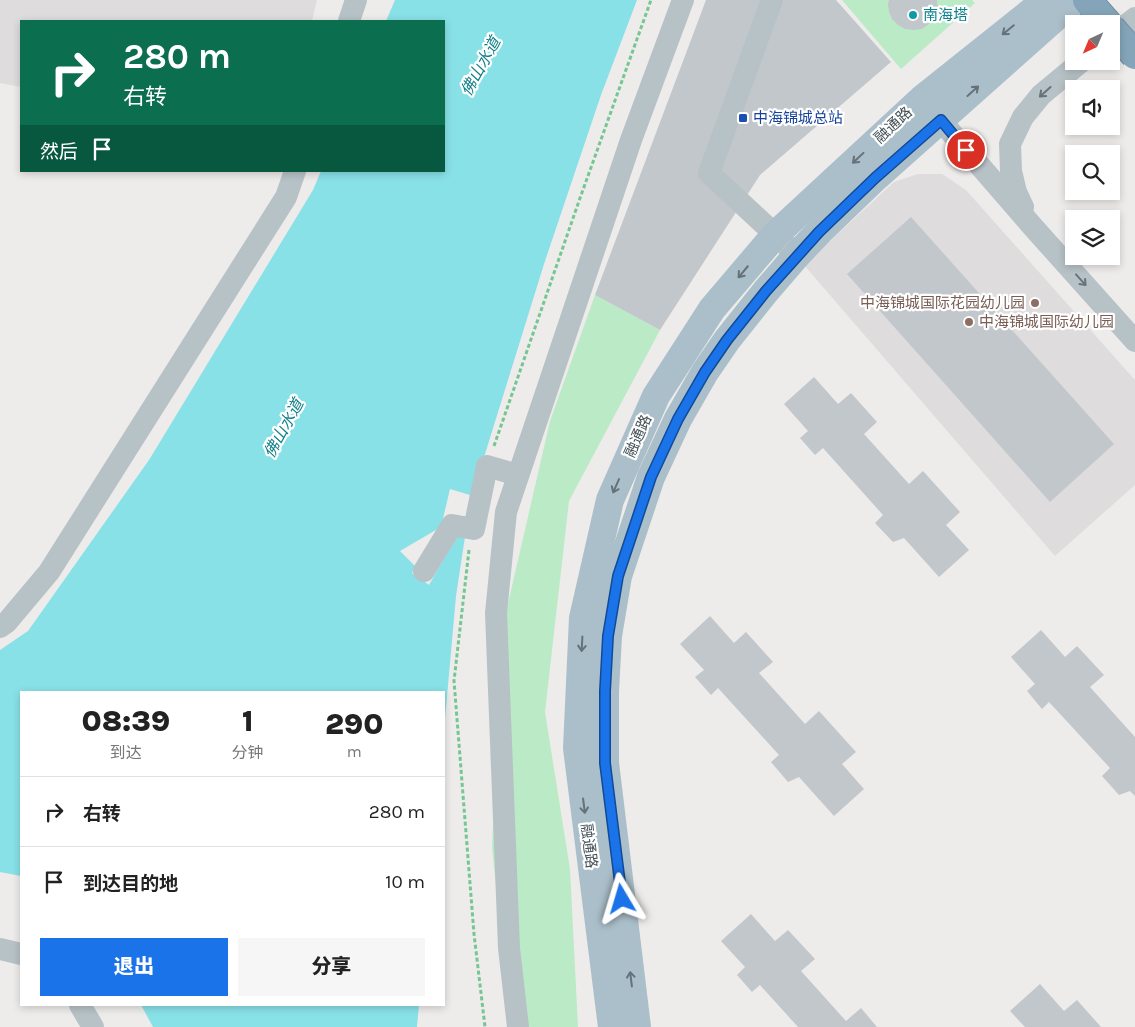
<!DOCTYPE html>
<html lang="zh">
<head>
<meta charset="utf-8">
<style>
  body { margin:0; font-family:Karla,"Noto Sans SC",sans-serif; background:#f6f6f6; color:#222; height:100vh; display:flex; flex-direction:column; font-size:19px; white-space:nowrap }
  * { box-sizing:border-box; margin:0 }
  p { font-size:16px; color:#767676 }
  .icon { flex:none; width:28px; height:28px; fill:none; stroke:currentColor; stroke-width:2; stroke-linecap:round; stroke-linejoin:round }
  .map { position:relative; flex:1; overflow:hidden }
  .sheet { position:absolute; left:20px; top:691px; width:425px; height:315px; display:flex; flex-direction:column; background:#fff; border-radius:0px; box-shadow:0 2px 8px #0003 }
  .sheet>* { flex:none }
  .top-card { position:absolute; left:20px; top:20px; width:425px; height:152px; border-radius:0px; box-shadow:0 2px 8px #0003; background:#0b6e4f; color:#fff; overflow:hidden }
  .needle { width:32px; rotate:224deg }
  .controls { position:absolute; left:1065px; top:15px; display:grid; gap:10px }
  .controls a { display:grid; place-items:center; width:55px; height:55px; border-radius:0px; background:#fff; box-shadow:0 2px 8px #0003; font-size:25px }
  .pin { position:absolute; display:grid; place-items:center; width:42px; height:42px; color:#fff; margin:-21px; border:2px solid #fff; border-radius:50%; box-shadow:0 1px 5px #0007 }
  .me { position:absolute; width:55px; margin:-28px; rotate:353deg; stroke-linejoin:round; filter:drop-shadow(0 0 4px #0008) }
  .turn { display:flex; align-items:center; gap:18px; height:105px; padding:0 20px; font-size:22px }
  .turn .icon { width:65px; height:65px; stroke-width:2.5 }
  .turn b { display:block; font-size:35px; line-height:42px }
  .then { display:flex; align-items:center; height:48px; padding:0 20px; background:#0003; gap:10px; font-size:19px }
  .eta { display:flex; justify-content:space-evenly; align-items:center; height:85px; text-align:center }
  .eta b { font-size:30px; font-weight:800; line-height:35px }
  .button { display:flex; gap:10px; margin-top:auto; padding:10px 20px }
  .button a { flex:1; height:58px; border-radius:0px; background:#1a73e8; color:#fff; font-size:20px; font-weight:800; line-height:58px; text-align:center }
  .button a+a { background:#f6f6f6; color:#222 }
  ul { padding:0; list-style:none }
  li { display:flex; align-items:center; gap:15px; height:70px; padding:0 20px; border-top:1px solid #e0e0e0 }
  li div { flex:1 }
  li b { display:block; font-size:19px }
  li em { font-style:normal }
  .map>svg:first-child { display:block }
</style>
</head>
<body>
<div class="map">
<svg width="1135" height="1027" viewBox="0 0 1135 1027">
  <rect width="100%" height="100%" fill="#eeebeb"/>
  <g fill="#dfdcdd">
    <path d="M 0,0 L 317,0 L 312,21 L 21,21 L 21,87 L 0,83 Z"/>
    <path d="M 918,174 L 942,174 L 966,190 L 1135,380 L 1135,485 L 1055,556 L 804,265 L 894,182 Z"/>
  </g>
  <g fill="#baebc6">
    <path d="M 842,0 L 972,0 L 975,3 L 901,69 Z"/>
    <path d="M 595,295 L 660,330 L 569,501 L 545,712 L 570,869 L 578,1027 L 511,1027 L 492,848 L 501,634 L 550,421 Z"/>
  </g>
  <g fill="#88e1e7">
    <path d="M 395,0 L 637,0 L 601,95 L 544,264 L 481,467 L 470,495 L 450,489 L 441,527 L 400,551 L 415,566 L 412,573 L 429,585 L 457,536 L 465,537 L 456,596 L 444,730 L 444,692 L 21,692 L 21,876 L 0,872 L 0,650 L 28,631 L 149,460 L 313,190 L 321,171 L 444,171 L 444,21 L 386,21 Z"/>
    <path d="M 141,1005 L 419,1005 L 417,1027 L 153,1027 Z"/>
  </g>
  <g fill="#c2c7cb">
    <path d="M 706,0 L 836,0 L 891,62 L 760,175 L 660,330 L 595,295 Z"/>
    <path d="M 889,0 L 937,0 L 938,10 L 935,18 L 929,24 L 922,29 L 914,30 L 905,29 L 898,25 L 892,19 L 889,12 L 888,4 Z"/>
    <path d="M 911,217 L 1114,444 L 1050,502 L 847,274 Z"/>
    <path d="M 814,377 L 838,404 L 851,393 L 877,422 L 864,434 L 909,484 L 923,471 L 960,512 L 946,525 L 969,550 L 939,577 L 904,538 L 893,542 L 875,523 L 883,515 L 823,448 L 815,455 L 800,438 L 808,431 L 784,404 Z"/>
    <path d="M 710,616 L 734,643 L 746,632 L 773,662 L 759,673 L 805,724 L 819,711 L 856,752 L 842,764 L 864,789 L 834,816 L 799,777 L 788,782 L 771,762 L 779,755 L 718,688 L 711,695 L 695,677 L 704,670 L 680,644 Z"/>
    <path d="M 1041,630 L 1065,657 L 1077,646 L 1104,675 L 1090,687 L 1135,737 L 1135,796 L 1130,791 L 1119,795 L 1102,776 L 1110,768 L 1049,702 L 1042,709 L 1027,691 L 1035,684 L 1011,657 Z"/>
    <path d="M 751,914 L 775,941 L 788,930 L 815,959 L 801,971 L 846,1021 L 861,1008 L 877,1027 L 798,1027 L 760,985 L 752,992 L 737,975 L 745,967 L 721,941 Z"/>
    <path d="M 1040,984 L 1064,1011 L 1077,1000 L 1101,1027 L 1025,1027 L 1010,1011 Z"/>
  </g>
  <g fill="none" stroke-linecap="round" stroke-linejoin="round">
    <g stroke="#7090a4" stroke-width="30">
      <path id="highway" d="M 1087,0 L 1108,24"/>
    </g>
    <g stroke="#74c792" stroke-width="3" stroke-dasharray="4 2.5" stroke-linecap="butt">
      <path d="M 494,446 L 579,201 L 651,0"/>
      <path d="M 469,550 L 454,681 L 474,934 L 485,1027"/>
    </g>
    <g stroke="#b7c2c7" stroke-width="22">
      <path d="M 772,0 L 709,173 L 797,255"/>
      <path d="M 349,21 L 356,0"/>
      <path d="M 1111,37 L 1135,18"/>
      <path d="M 929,107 L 1033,227 L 1135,341"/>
      <path d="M 1023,207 L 1016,192 L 1011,171 L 1010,144 L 1023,117 L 1041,95 L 1082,61"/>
      <path d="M 424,571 L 452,525 L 474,529 L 487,466 L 518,475"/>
      <path d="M 0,627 L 7,622 L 49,572 L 286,197 L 295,171"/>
      <path d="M 0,949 L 21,954"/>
      <path d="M 80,1005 L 93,1027"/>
      <path d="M 518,1027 L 509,948 L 496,613 L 506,512 L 631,140 L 683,0"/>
    </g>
    <g stroke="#abbfca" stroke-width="28">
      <path d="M 612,1027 L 577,748 L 583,618 L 610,500 L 656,396 L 712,309 L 775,235 L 922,99 L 1046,0"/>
      <path d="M 637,1027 L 605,763 L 605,691 L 608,636 L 618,576 L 651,477 L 678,419 L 705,372 L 727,340 L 766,291 L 797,255 L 819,232 L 875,178 L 1075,0"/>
    </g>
    <use href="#highway" stroke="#84a5b9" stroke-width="28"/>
    <g stroke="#7090a4" stroke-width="30" stroke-linecap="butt">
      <path id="highway-bridge" d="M 1111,28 L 1135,55"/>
    </g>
    <use href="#highway-bridge" stroke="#84a5b9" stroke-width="28"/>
  </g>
  <defs><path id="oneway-shaft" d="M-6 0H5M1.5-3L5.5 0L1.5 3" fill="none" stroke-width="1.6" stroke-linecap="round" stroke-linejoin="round" transform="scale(1.25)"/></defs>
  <g stroke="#64727a">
    <use href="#oneway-shaft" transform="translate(1008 30) rotate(141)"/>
    <use href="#oneway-shaft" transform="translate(973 91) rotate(-42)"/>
    <use href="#oneway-shaft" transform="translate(858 158) rotate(137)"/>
    <use href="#oneway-shaft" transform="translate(743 272) rotate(130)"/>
    <use href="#oneway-shaft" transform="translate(616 486) rotate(114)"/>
    <use href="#oneway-shaft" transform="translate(582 644) rotate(93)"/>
    <use href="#oneway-shaft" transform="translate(584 806) rotate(83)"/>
    <use href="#oneway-shaft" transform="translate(631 979) rotate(-97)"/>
  </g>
  <g stroke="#677379">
    <use href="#oneway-shaft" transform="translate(1045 92) rotate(138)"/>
    <use href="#oneway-shaft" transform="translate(1081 280) rotate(48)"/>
  </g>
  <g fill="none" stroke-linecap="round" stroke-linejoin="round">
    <g stroke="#114b97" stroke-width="12">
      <path id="route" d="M 622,899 L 605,763 L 605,691 L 608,636 L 618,576 L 651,477 L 678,419 L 705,372 L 727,340 L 766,291 L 819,232 L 875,178 L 941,120 L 966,150"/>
    </g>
    <use href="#route" stroke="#1a73e8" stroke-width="9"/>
  </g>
  <circle fill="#0f9aa8" stroke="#fff" stroke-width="2" cx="913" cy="15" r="5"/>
  <rect fill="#1a4fb4" stroke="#fff" stroke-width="2" x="738" y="113" width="10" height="10" rx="2.5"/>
  <g fill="#8d6e63" stroke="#fff" stroke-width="2">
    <circle cx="1035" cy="303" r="5"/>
    <circle cx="969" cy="322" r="5"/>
  </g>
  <g text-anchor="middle" stroke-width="4.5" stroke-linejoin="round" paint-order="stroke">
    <g font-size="15" fill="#0d838f" stroke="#fff" text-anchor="start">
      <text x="923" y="20">南海塔</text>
    </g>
    <g font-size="15" fill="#164399" stroke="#fff" text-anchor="start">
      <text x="753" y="123">中海锦城总站</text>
    </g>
    <g font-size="15" fill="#455157" stroke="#fff">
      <text transform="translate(893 125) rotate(-43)" y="5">融通路</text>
      <text transform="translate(638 436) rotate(-66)" y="5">融通路</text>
      <text transform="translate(589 846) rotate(83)" y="5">融通路</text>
    </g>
    <g font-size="15" fill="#785e54" stroke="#fff" text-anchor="end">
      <text x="1025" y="308">中海锦城国际花园幼儿园</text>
      <text x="979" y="327" text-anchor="start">中海锦城国际幼儿园</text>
    </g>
    <g font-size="16" font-style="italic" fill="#128088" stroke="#fff">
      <text transform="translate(480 66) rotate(-61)" y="6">佛山水道</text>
      <text transform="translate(283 428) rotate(-61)" y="6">佛山水道</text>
    </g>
  </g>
</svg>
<div class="controls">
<a><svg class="needle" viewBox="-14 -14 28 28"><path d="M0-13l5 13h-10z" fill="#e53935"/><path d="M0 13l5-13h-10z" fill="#767676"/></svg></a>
<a><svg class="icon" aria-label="sound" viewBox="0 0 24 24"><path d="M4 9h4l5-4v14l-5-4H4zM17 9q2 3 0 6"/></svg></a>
<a><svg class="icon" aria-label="search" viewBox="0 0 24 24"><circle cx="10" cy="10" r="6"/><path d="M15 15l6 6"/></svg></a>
<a><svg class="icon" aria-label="layers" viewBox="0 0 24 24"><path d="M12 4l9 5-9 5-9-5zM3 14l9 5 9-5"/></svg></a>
</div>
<div class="pin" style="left:966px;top:150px;background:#d93025"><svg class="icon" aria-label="arrive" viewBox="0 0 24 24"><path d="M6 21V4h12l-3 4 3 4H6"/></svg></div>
<svg class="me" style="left:622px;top:899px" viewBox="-20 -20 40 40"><path d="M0-17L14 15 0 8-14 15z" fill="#1a73e8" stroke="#fff" stroke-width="4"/></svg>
<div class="top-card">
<div class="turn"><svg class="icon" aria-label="right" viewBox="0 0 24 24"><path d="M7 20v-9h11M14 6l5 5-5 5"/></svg><div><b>280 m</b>右转</div></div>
<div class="then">然后<svg class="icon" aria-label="arrive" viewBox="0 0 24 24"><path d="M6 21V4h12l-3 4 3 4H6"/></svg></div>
</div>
<section class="sheet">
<div class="eta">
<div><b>08:39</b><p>到达</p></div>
<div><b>1</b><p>分钟</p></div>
<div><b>290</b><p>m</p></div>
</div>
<ul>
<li><svg class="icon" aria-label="right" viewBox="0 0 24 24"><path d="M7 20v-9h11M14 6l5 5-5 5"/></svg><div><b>右转</b></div><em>280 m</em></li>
<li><svg class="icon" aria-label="arrive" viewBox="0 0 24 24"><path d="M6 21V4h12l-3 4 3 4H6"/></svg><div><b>到达目的地</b></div><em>10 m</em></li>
</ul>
<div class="button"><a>退出</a><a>分享</a></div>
</section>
</div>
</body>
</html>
